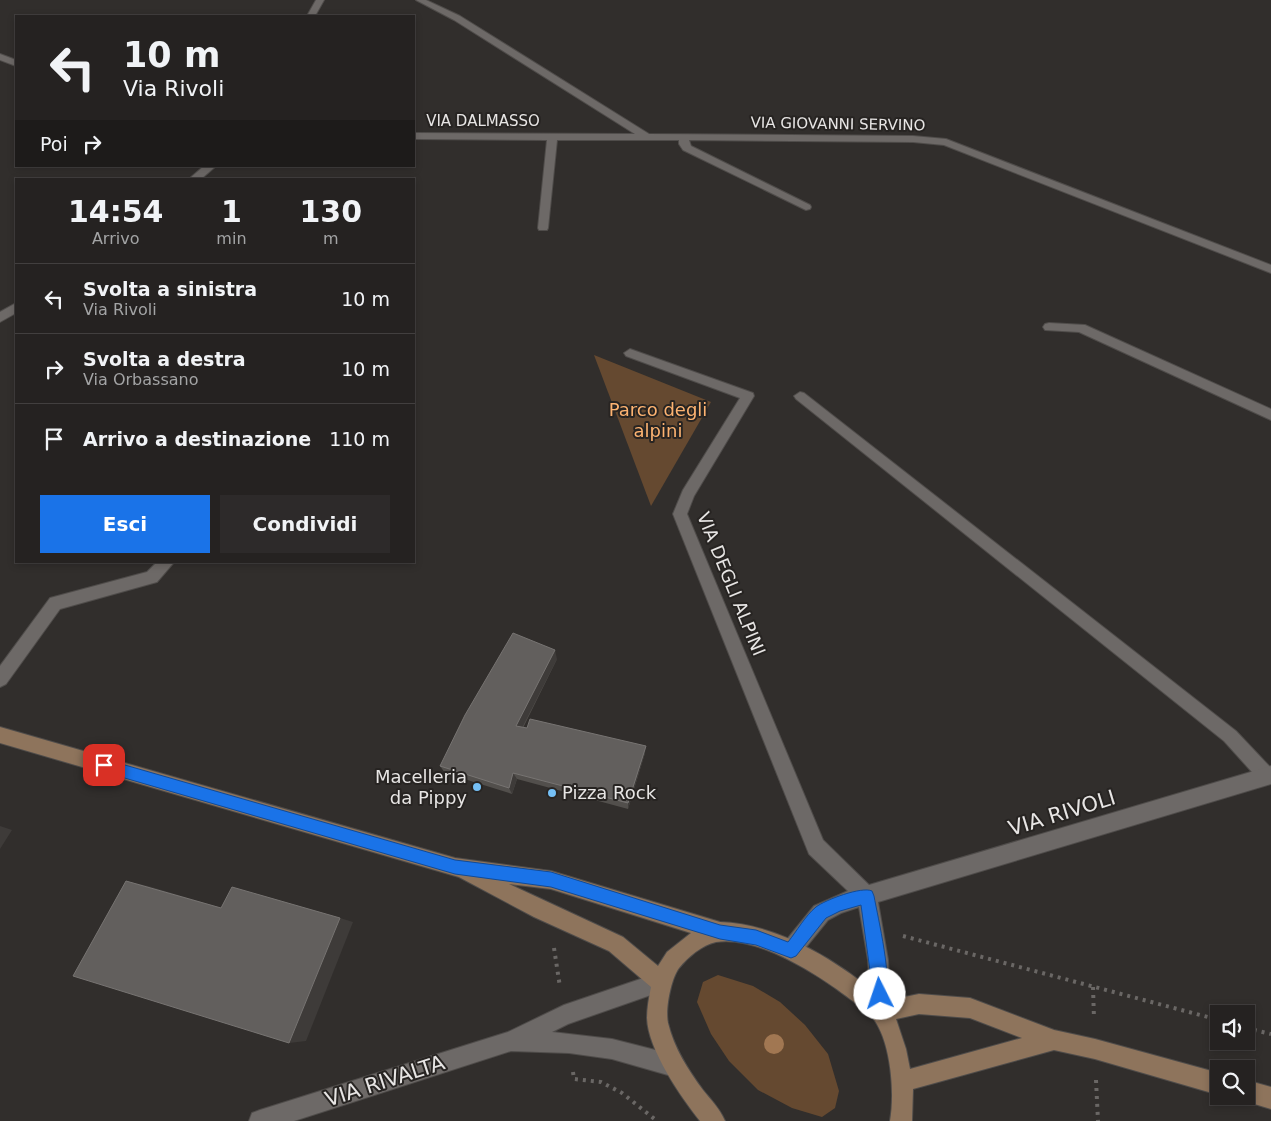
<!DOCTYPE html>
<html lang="it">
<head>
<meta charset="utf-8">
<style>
  body { margin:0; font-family:"DejaVu Sans",sans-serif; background:#2d2a2a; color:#f1f3f6; height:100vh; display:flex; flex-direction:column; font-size:19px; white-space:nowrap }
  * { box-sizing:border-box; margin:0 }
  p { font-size:16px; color:#a3a4a5 }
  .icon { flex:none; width:28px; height:28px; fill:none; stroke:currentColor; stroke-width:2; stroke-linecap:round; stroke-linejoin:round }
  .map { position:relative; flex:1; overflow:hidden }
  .panel { position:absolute; left:15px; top:178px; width:400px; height:385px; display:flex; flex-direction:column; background:#252221; border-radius:0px; box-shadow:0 2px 8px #0003,0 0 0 1px #423f3f }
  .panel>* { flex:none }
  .hud { position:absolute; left:15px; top:15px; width:400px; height:152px; border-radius:0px; box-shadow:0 2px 8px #0003,0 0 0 1px #423f3f; background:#252221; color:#f1f3f6; overflow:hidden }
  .buttons { position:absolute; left:1210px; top:1005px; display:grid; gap:10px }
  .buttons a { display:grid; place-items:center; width:45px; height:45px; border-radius:0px; background:#252221; box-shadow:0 2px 8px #0003,0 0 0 1px #423f3f; font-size:25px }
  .pin { position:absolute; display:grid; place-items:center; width:42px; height:42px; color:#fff; margin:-21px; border-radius:10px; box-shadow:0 2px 8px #0006 }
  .me { position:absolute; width:55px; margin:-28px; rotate:356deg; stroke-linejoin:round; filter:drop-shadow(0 0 4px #0008) }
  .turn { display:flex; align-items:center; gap:18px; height:105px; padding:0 25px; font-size:22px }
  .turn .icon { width:65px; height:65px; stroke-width:2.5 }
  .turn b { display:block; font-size:35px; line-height:42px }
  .then { display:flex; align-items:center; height:48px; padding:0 25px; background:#0003; gap:10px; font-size:19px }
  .eta { display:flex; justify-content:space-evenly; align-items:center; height:85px; text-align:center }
  .eta b { font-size:30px; font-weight:700; line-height:35px }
  .action { display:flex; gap:10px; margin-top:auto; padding:10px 25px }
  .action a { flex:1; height:58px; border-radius:0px; background:#1a73e8; color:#fff; font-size:20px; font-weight:700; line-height:58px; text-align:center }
  .action a+a { background:#2d2a2a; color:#f1f3f6 }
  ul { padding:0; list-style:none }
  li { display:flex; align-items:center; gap:15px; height:70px; padding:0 25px; border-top:1px solid #423f3f }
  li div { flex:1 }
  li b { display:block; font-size:19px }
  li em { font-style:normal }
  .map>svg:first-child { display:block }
</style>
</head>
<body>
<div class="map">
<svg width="1271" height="1121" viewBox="0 0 1271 1121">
  <rect width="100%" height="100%" fill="#312e2c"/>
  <g fill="#654930">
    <path d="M 594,355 L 711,402 L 651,506 Z"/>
    <path d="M 718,975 L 753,986 L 780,1002 L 805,1025 L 828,1054 L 839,1091 L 835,1108 L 822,1117 L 792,1108 L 758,1090 L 729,1061 L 711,1034 L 697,1002 L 703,982 Z"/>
  </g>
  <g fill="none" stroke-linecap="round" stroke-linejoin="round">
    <g stroke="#4f4c4a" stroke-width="2">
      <path id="lane" d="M 800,392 L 804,393 L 1236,731 L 1271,768 L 1271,782 L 1267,784 L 1261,782 L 1224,741 L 796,399 L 794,396 Z"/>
    </g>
    <g stroke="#4f4c4a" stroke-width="2">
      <g id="street">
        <path d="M 316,0 L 324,0 L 315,16 L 307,16 Z"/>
        <path d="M 416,0 L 426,0 L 460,16 L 649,134 L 913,136 L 946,139 L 1271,265 L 1271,273 L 944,145 L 913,142 L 689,140 L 691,146 L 810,205 L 811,207 L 810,209 L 806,210 L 683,150 L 679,144 L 679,140 L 557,140 L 548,228 L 547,230 L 539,230 L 538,228 L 547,140 L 414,139 L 414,133 L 635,134 L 454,20 Z"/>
        <path d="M 0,54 L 16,60 L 16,66 L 0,60 Z"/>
        <path d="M 204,166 L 216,166 L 201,179 L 189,179 Z"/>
        <path d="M 16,303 L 16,313 L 0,322 L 0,312 Z"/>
        <path d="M 1049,323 L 1085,325 L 1271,409 L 1271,420 L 1079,332 L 1045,330 L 1043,327 L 1045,324 Z"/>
        <path d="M 630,349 L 753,393 L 754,396 L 694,496 L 687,514 L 823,840 L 869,885 L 1271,766 L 1271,784 L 878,902 L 888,960 L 891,1012 L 888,1019 L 881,1022 L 874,1019 L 871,1012 L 868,960 L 859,907 L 841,913 L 828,920 L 798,957 L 791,960 L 784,957 L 781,950 L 784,943 L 814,906 L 848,891 L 809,854 L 673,514 L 683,490 L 740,398 L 626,356 L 624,353 Z"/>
        <path d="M 158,561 L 175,561 L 157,582 L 60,609 L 6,684 L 0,687 L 0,666 L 50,598 L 147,572 Z"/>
        <path d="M 661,972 L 668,975 L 671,982 L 668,989 L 568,1024 L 552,1032 L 612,1039 L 675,1055 L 682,1059 L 686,1066 L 682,1073 L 675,1077 L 612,1059 L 569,1053 L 511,1051 L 294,1121 L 249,1121 L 252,1113 L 260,1110 L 508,1032 L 564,1005 Z"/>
      </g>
    </g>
    <g stroke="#4f4c4a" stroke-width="2">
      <g id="secondary">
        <path d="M 0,727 L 455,858 L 551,871 L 720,922 C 780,924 841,963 885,1001 L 919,994 L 970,998 L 1054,1030 L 1095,1039 L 1219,1073 L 1219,1095 L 1095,1059 L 1054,1050 L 913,1089 L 912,1121 L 890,1121 C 895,1093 891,1045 875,1021 C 870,1012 859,1006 850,999 C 819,975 757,935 716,942 C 702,945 688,957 679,968 C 671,979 665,1009 668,1023 C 674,1048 688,1070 703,1090 C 711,1100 720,1109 725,1121 L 700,1121 C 681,1097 648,1050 647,1018 C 647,1008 649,997 651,987 L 609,951 L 534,917 L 459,877 L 0,743 ZM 509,884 L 551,889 L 691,933 L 667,952 L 658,966 L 623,937 ZM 919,1014 L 970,1018 L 1022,1038 L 910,1069 L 906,1049 L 896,1019 Z"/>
        <path d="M 1246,1080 L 1271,1087 L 1271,1109 L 1238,1099 L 1237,1096 L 1246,1096 Z"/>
      </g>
    </g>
    <g stroke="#6a6765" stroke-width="4" stroke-dasharray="3 5" stroke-linecap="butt">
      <path d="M 903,936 L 1219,1020"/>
      <path d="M 554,948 L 560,987"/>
      <path d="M 1093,987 L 1094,1019"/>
      <path d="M 1246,1028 L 1271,1034"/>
      <path d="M 573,1072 L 574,1079 L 601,1082 L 622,1093 L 657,1121"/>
      <path d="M 1096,1080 L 1098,1121"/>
    </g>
    <use href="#lane" fill="#6d6967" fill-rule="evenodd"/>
    <use href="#street" fill="#6d6967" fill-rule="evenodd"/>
    <use href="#secondary" fill="#8e745c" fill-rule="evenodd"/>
  </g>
  <circle fill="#a17752" cx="774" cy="1044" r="10"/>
  <path fill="#524f4c" d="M 557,659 L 523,728 L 645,753 L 628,809 L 517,779 L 512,794 L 445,773 L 440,766 Z"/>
  <g fill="#3e3b39">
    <path d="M 555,650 L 557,659 L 519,734 L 516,726 Z"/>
    <path d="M 646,746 L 645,753 L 628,809 L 628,803 Z"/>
    <path d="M 513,773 L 517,779 L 512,794 L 509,788 Z"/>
    <path d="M 0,826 L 12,830 L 0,849 Z"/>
    <path d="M 126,881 L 148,886 L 239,913 L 221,908 Z"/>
    <path d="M 340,918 L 353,922 L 306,1041 L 289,1043 Z"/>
  </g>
  <g fill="#625f5d" stroke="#777472">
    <path d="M 513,633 L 555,650 L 516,726 L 527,728 L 530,719 L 646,746 L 628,803 L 513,773 L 509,788 L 440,766 L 465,715 Z"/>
    <path d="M 126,881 L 221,908 L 232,887 L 340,918 L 289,1043 L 73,976 Z"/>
  </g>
  <path fill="#1a73e8" stroke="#114b97" d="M 104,759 L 455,860 L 551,872 L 720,925 L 756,930 L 788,942 C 797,931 805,916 816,907 C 825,900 862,886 872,891 L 874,896 C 878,918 893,981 885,1000 L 880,1002 L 874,1000 L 861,905 L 840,911 L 826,918 L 796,956 L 791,958 L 756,945 L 720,939 L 551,887 L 455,874 L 104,772 L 99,770 L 97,765 L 99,761 Z"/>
  <g fill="#75c0f6" stroke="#272422" stroke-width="2">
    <circle cx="477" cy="787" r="5"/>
    <circle cx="552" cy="793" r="5"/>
  </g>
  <g text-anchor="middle" stroke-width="4" stroke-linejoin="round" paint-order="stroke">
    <g font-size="15" fill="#e7e5e4" stroke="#272422">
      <text x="483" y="126">VIA DALMASSO</text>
      <text transform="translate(838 124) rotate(1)" y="5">VIA GIOVANNI SERVINO</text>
    </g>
    <g font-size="18" fill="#fdb371" stroke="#272422">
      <text x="658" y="416">Parco degli<tspan x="658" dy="21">alpini</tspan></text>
    </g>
    <g font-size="18" fill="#e7e5e4" stroke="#272422">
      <text transform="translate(731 584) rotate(68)" y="6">VIA DEGLI ALPINI</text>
    </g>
    <g font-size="18" fill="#e7e5e4" stroke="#272422" text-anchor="end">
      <text x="467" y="783">Macelleria<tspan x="467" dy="21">da Pippy</tspan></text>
      <text x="562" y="799" text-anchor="start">Pizza Rock</text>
    </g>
    <g font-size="21" fill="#e7e5e4" stroke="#272422">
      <text transform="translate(1062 813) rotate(-17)" y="7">VIA RIVOLI</text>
      <text transform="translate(385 1081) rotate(-18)" y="7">VIA RIVALTA</text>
    </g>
  </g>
</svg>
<div class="buttons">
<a><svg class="icon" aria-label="sound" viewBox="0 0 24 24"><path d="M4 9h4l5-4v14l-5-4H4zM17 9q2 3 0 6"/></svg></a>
<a><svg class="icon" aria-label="search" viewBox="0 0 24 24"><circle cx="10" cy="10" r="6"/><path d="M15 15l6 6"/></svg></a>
</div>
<div class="pin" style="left:104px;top:765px;background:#d93025"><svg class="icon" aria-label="arrive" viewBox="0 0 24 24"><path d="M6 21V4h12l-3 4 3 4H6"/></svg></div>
<svg class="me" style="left:880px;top:994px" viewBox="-20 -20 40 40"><circle r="19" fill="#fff"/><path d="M0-13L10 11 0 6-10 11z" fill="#1a73e8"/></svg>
<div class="hud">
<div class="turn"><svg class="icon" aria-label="left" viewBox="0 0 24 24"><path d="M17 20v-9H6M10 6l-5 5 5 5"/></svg><div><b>10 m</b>Via Rivoli</div></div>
<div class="then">Poi<svg class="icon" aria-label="right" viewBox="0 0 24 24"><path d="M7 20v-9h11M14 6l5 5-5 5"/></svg></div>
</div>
<section class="panel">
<div class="eta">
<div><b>14:54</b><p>Arrivo</p></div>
<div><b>1</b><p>min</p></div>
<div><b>130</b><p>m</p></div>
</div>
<ul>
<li><svg class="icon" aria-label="left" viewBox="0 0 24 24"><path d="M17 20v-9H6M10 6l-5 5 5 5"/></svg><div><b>Svolta a sinistra</b><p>Via Rivoli</p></div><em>10 m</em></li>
<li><svg class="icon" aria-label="right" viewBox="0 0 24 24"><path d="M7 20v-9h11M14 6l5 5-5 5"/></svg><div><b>Svolta a destra</b><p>Via Orbassano</p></div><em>10 m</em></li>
<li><svg class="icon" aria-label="arrive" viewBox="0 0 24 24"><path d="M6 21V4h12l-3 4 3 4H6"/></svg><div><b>Arrivo a destinazione</b></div><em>110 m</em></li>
</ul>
<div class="action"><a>Esci</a><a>Condividi</a></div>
</section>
</div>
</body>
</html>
